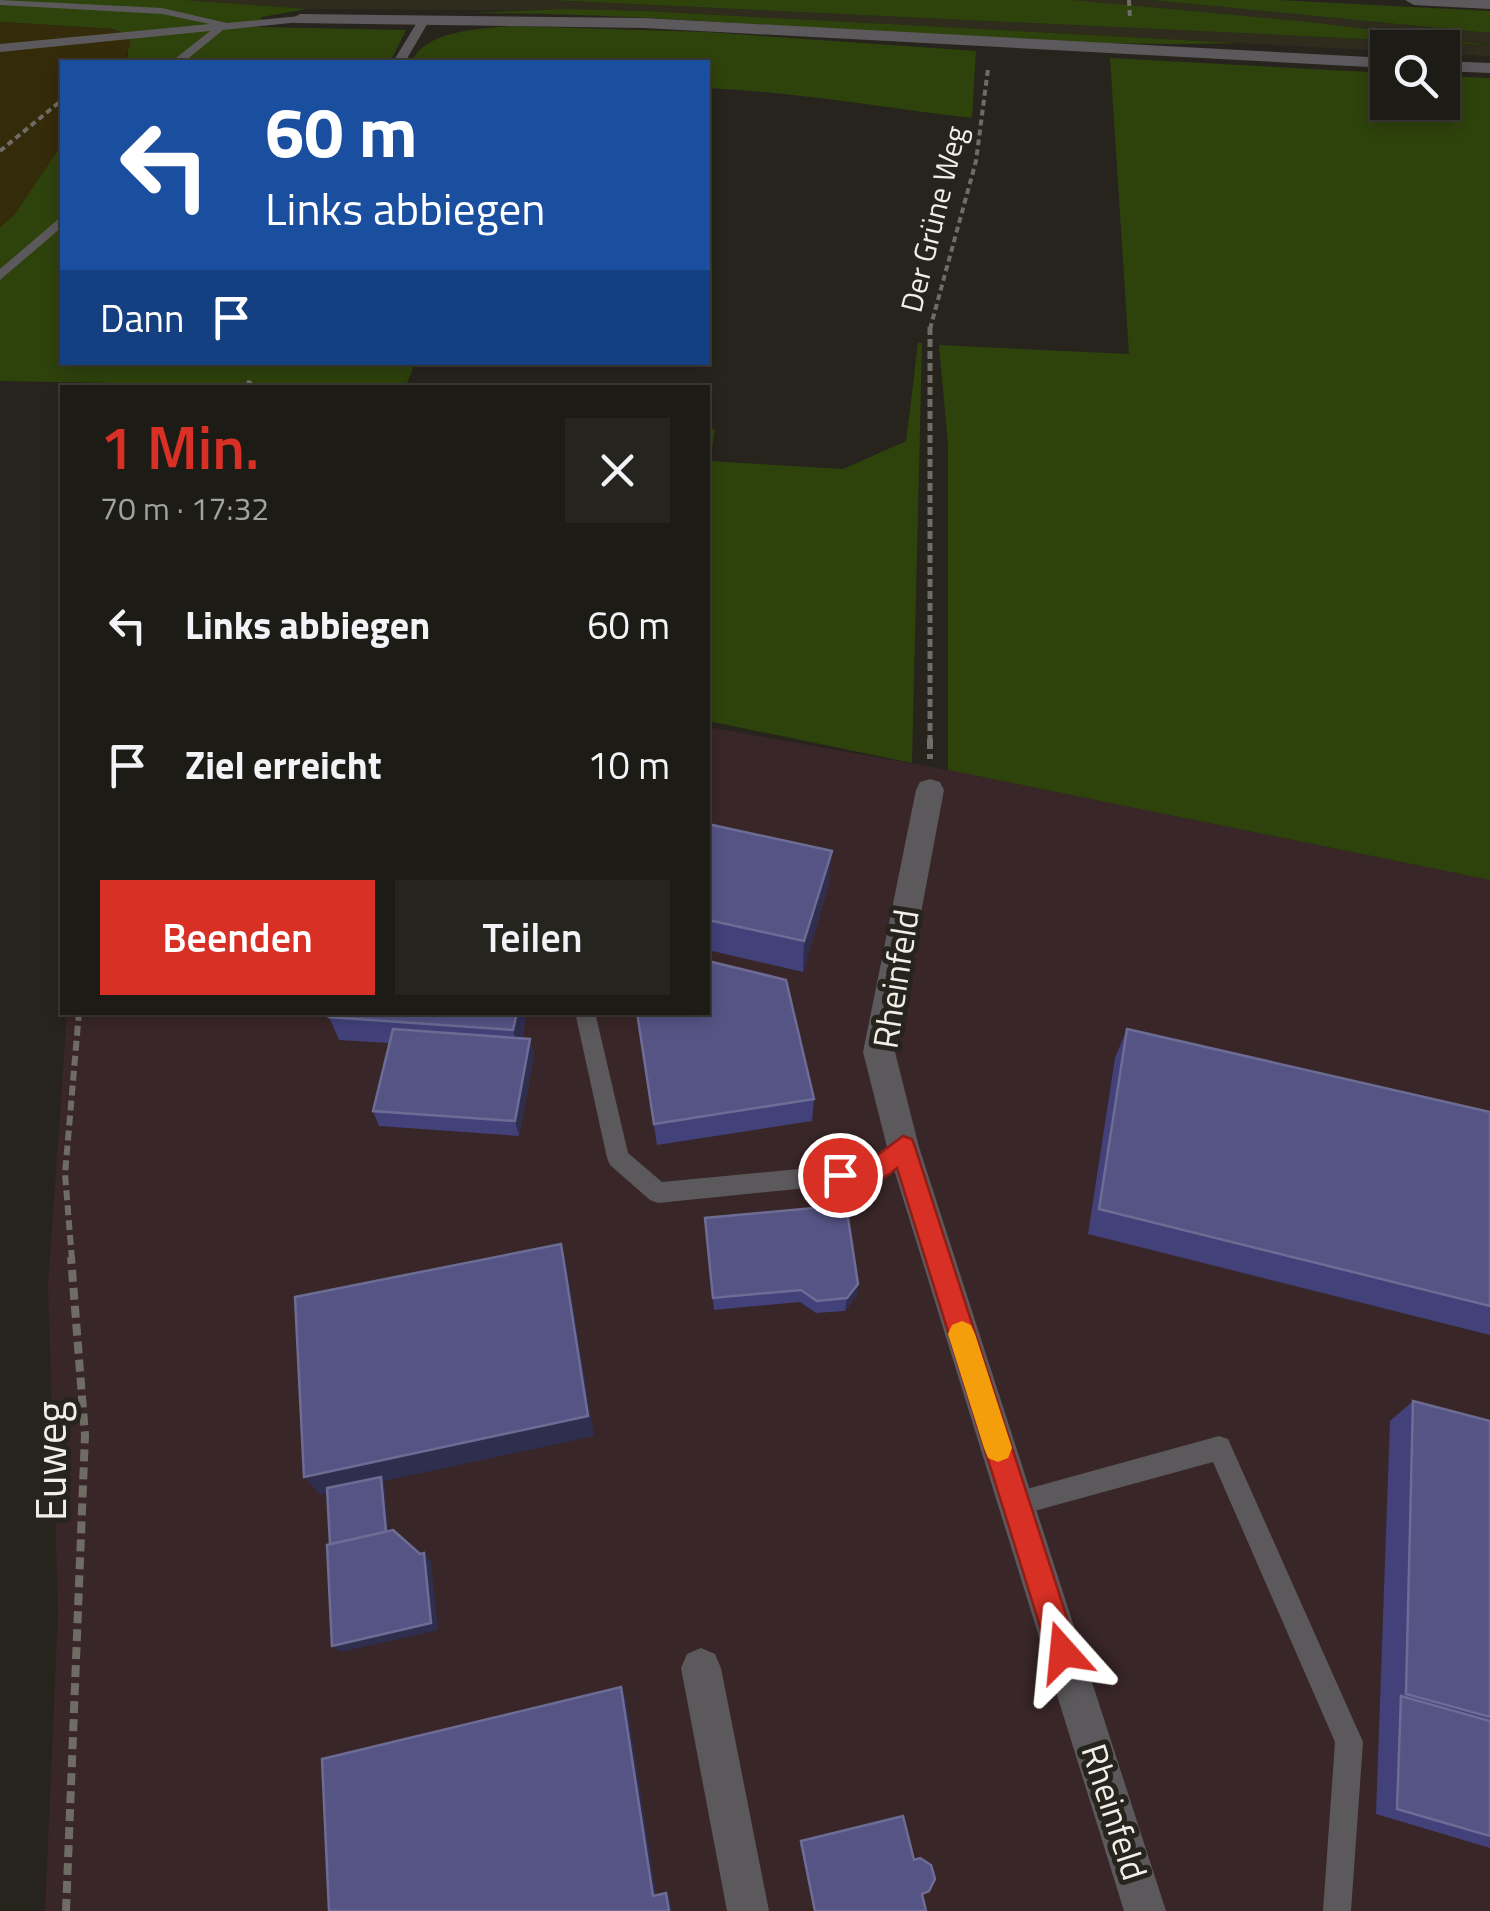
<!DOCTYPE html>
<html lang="de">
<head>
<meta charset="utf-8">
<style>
  body { margin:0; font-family:"Titillium Web",sans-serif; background:#25241f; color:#f1f3f6; height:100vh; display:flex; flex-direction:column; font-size:38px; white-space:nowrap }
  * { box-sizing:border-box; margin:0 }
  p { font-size:32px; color:#a0a1a1 }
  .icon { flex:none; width:55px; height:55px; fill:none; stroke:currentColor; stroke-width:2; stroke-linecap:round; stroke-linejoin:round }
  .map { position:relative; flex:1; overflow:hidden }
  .drawer { position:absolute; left:60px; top:385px; width:650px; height:630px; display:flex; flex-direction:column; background:#1d1b16; border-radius:0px; box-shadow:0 5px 15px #0003,0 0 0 2px #3b3935 }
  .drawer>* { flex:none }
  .top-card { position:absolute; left:60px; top:60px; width:650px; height:305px; border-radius:0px; box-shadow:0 5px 15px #0003,0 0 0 2px #3b3935; background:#1a4fa0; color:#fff; overflow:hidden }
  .fabs { position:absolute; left:1370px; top:30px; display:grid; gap:20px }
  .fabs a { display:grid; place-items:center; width:90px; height:90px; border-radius:0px; background:#1d1b16; box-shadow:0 5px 15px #0003,0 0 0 2px #3b3935; font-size:50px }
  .pin { position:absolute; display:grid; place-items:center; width:85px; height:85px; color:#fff; margin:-42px; border:5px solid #fff; border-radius:50%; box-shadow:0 2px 10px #0007 }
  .me { position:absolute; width:110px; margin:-55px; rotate:342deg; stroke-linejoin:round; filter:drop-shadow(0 0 8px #0008) }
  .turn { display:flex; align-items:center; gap:35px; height:210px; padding:0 40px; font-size:45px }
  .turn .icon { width:130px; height:130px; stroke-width:2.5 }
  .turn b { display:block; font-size:70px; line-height:85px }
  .then { display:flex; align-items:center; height:95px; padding:0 40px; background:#0003; gap:20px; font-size:38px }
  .round { display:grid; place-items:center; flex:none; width:105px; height:105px; border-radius:0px; background:#25241f }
  .overview { display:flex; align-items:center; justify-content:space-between; height:170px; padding:0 40px }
  h1 { font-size:60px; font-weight:600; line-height:75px; color:#d93025 }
  .primary-button { display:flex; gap:20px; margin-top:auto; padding:20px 40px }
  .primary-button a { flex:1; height:115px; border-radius:0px; background:#d93025; color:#fff; font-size:40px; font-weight:600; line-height:115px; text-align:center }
  .primary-button a+a { background:#25241f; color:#f1f3f6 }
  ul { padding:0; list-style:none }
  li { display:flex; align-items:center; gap:30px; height:140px; padding:0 40px }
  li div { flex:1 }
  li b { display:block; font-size:38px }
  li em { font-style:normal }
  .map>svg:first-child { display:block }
</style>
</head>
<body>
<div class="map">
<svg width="1490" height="1911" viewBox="0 0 1490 1911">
  <rect width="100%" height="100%" fill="#27241d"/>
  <g fill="#2f2b1d">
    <path d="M 186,0 L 549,0 L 1490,45 L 1490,56 L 1443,54 L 1442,48 L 1388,48 L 1387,51 L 646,11 L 307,9 Z"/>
    <path d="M 1072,0 L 1152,0 L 1490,33 L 1490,44 Z"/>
  </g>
  <path fill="#392628" d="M 708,727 L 948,770 L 1490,880 L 1490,1911 L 45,1911 L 58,1612 L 48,1284 L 67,1013 L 708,1012 Z"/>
  <g fill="#2e420c">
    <path d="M 0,0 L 186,0 L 307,9 L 262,17 L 258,27 L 406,30 L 390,62 L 123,62 L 128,56 L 127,35 L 113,29 L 0,22 Z"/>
    <path d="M 549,0 L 1072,0 L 1310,22 L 1490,45 Z"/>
    <path d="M 1152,0 L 1278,0 L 1490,11 L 1490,33 Z"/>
    <path d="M 565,9 L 646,11 L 1238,43 C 982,50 726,13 470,13 Z"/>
    <path d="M 510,26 L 707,32 L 976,51 L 972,118 C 884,108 796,92 708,88 L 708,62 L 411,62 C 426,30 479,29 510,26 Z"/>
    <path d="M 1110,58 L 1387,73 L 1388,102 L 1442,102 L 1443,76 L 1490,78 L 1490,880 L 948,770 L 948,445 L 939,345 L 1129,354 Z"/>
    <path d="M 62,144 L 62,362 L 415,363 L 405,388 L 0,381 L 0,227 L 14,215 Z"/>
    <path d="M 918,343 L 922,343 L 912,763 L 708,721 L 708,429 L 715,429 L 710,461 L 843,469 L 906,441 Z"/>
  </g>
  <path fill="#332b0a" d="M 0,22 L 113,29 L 127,35 L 131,43 L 123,62 L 62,62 L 62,144 L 14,215 L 0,227 Z"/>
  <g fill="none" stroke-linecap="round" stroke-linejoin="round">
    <g stroke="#6f6c66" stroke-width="4" stroke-dasharray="6 4" stroke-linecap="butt">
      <path d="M 1129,0 L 1130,19"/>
      <path d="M 0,151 L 62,100"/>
      <path d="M 930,329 L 976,161 L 988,69"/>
    </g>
    <g stroke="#6f6c66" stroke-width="5" stroke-dasharray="8 4" stroke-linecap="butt">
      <path d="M 930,327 L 930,741"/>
      <path d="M 247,388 L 251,378"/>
    </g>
    <g stroke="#6f6c66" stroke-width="6" stroke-dasharray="10 5" stroke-linecap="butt">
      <path d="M 930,739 L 930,759"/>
      <path d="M 72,1260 L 65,1174 L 79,1012"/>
    </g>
    <path stroke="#6f6c66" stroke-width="8" stroke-dasharray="12 6" stroke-linecap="butt" d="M 66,1911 L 85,1435 L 71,1257"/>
    <g fill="#5c595c" fill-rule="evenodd">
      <path d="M 0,0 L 162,8 L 227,23 L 300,16 L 306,19 L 300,22 L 223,30 L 184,62 L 171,62 L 210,31 L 0,52 L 0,44 L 210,24 L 162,14 L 0,5 Z"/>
      <path d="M 419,19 L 429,21 L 405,62 L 393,62 Z"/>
      <path d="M 62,216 L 62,227 L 0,280 L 0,269 Z"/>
      <path d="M 575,1012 L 595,1012 L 628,1153 L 662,1182 L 872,1162 L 903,1137 L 911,1140 L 914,1147 L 885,1178 L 877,1181 L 658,1203 L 650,1200 L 610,1165 L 607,1158 Z"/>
      <path d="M 1219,1436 L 1228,1439 L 1363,1742 L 1351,1911 L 1323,1911 L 1335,1742 L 1213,1462 L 1016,1516 L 1007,1513 L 1004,1504 L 1007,1495 L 1016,1492 Z"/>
    </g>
    <g fill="#5c595c" fill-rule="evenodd">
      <path d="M 1405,0 L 1490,0 L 1490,9 L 1414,5 Z"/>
      <path d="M 300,14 L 644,18 L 1388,58 L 1388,68 L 644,28 L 294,23 L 291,19 Z"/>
      <path d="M 1442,61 L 1490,63 L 1490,73 L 1442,71 Z"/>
      <path d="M 930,779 L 940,782 L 944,790 L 895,1052 L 919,1147 L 1166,1911 L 1124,1911 L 887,1147 L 863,1052 L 916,790 L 920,782 Z"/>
      <path d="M 701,1648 L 715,1654 L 721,1668 L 769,1911 L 727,1911 L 681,1668 L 687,1654 Z"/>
    </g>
  </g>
  <g fill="#424179">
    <path d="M 708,824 L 829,883 L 803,972 L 708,950 Z"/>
    <path d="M 527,1012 L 522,1039 L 530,1039 L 534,1055 L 519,1136 L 379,1126 L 373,1111 L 390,1043 L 339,1040 L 329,1017 Z"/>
    <path d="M 636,1012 L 708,1012 L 814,1099 L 812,1121 L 657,1145 Z"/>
    <path d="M 1127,1029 L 1490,1112 L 1490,1335 L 1088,1234 L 1115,1058 Z"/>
    <path d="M 706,1232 L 858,1284 L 856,1296 L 845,1311 L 816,1313 L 800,1302 L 714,1310 Z"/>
    <path d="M 1413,1401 L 1490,1421 L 1490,1848 L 1376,1814 L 1390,1421 Z"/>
    <path d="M 801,1841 L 922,1894 L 926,1911 L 814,1911 L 800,1844 Z"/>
  </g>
  <g fill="#2f2e4f">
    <path d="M 832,851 L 829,883 L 803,972 L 804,941 Z"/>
    <path d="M 517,1012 L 527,1012 L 519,1053 L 513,1030 Z"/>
    <path d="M 530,1039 L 534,1055 L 519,1136 L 515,1121 Z"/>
    <path d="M 561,1244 L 567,1268 L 594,1436 L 384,1481 L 390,1541 L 386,1537 L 381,1482 L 320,1495 L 304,1477 Z"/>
    <path d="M 858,1284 L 856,1296 L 845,1311 L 847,1298 Z"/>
    <path d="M 424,1553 L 431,1562 L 438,1630 L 341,1652 L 332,1646 Z"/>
    <path d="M 621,1687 L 626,1698 L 657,1899 L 653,1896 Z"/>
    <path d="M 666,1893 L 669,1896 L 672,1911 L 669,1911 Z"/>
  </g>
  <g fill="#555485" stroke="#6d6c95" stroke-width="2.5">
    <path d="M 708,824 L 832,851 L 804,941 L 708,920 Z"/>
    <path d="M 708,961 L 786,980 L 814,1099 L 654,1124 L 637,1012 L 708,1012 Z"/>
    <path d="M 330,1012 L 517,1012 L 513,1030 L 329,1017 Z"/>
    <path d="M 393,1029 L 530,1039 L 515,1121 L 373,1111 Z"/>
    <path d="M 1127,1029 L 1490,1112 L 1490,1306 L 1099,1209 Z"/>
    <path d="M 846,1205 L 858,1284 L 847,1298 L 817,1301 L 801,1290 L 713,1298 L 705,1218 Z"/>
    <path d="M 561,1244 L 588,1416 L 304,1477 L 295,1297 Z"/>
    <path d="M 1413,1401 L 1490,1421 L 1490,1717 L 1406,1694 Z"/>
    <path d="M 381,1477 L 386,1532 L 330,1544 L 327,1488 Z"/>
    <path d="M 393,1530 L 420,1554 L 424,1553 L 431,1623 L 332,1646 L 327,1545 Z"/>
    <path d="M 621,1687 L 653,1896 L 666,1893 L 669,1911 L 329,1911 L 322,1759 Z"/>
    <path d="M 1401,1696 L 1490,1721 L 1490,1836 L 1397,1809 Z"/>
    <path d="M 903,1816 L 914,1860 L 920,1858 L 931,1865 L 935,1879 L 929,1891 L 922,1894 L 926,1911 L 815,1911 L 801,1841 Z"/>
  </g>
  <path fill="#d93025" stroke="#8d1f18" stroke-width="2.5" d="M 903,1136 L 912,1139 L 915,1147 L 1078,1652 L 1073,1663 L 1063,1667 L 1052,1663 L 1048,1652 L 897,1168 C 881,1183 853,1191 832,1183 L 828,1175 L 832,1167 L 871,1160 Z"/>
  <path fill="#f59e0b" d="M 962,1321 L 971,1325 L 975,1334 L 1012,1448 L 1008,1458 L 998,1462 L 988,1458 L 984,1448 L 948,1334 L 952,1325 Z"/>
  <g text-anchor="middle" stroke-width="10" stroke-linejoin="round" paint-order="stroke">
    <g font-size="30" fill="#f0eee9" stroke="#27241d">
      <text transform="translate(934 219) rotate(-76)" y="10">Der Grüne Weg</text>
    </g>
    <g font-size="35" fill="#f0eee9" stroke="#27241d">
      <text transform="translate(896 979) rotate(-81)" y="12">Rheinfeld</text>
      <text transform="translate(1114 1812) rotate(72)" y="12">Rheinfeld</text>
    </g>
    <g font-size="42" fill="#f0eee9" stroke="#27241d">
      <text transform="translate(51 1461) rotate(-90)" y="15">Euweg</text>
    </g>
  </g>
</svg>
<div class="fabs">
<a><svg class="icon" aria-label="search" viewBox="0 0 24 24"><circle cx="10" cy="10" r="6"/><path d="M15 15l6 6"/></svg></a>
</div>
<div class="pin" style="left:840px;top:1175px;background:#d93025"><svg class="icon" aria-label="arrive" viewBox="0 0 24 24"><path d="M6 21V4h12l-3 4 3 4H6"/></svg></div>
<svg class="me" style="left:1063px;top:1652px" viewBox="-20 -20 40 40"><path d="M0-17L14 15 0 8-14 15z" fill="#d93025" stroke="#fff" stroke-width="4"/></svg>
<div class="top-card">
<div class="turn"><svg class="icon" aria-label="left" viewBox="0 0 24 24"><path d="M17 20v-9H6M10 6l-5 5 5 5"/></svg><div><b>60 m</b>Links abbiegen</div></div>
<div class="then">Dann<svg class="icon" aria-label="arrive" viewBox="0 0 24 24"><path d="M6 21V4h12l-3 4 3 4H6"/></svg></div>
</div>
<section class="drawer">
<div class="overview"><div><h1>1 Min.</h1><p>70 m · 17:32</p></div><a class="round"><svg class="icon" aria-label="close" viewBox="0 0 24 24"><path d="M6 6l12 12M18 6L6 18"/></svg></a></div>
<ul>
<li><svg class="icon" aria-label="left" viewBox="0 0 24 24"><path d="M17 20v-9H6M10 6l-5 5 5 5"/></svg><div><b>Links abbiegen</b></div><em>60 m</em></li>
<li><svg class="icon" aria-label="arrive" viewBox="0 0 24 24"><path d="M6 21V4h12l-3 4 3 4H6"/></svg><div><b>Ziel erreicht</b></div><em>10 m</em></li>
</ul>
<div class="primary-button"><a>Beenden</a><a>Teilen</a></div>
</section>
</div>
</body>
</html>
